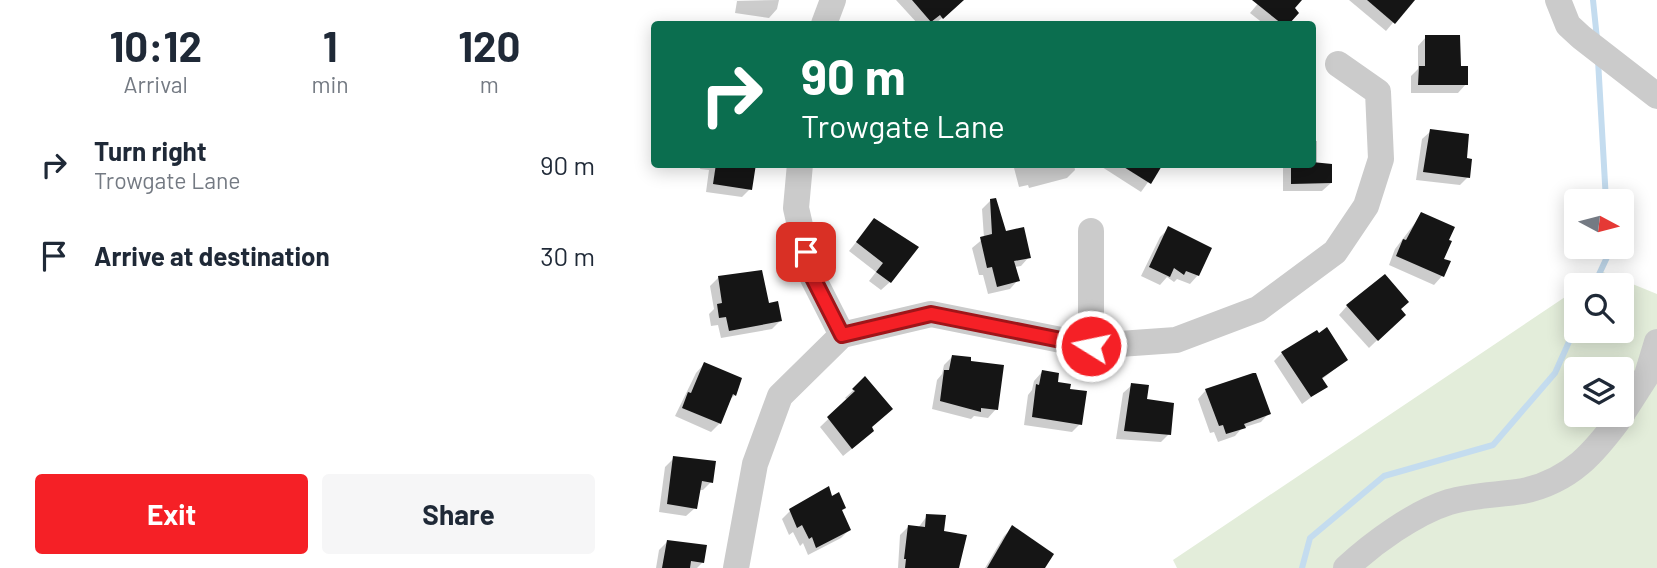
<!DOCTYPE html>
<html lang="en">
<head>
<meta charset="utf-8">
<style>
  body { margin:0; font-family:Barlow,sans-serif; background:#f6f6f7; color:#1f2937; height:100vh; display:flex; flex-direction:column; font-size:26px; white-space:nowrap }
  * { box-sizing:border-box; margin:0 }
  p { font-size:23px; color:#747a83 }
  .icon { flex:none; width:38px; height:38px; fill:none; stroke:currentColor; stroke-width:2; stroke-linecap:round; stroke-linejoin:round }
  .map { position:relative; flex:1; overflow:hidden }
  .side { display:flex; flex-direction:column; background:#fff; width:630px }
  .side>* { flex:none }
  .top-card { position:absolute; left:21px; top:21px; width:665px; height:147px; border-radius:7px; box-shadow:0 4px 18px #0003; background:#0b6e4f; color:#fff; overflow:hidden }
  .needle { width:46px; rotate:97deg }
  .controls { position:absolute; left:934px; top:189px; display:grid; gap:14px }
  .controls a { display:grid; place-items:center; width:70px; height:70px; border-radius:7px; background:#fff; box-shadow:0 4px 18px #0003; font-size:35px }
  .pin { position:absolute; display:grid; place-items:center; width:60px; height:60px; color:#fff; margin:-30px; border-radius:14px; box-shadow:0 4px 10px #0006 }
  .me { position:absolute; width:77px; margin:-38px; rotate:280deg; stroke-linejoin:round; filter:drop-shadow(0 0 5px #0008) }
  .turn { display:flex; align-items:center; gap:24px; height:147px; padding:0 35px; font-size:32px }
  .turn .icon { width:91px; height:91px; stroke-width:2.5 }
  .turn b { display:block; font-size:49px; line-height:60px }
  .eta { display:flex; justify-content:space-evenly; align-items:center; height:119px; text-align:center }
  .eta b { font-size:42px; font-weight:700; line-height:49px }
  .button { display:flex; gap:14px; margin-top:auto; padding:14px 35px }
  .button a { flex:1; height:80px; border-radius:7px; background:#f52026; color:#fff; font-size:28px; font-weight:700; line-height:80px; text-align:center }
  .button a+a { background:#f6f6f7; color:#1f2937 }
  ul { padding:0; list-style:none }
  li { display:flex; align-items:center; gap:21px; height:91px; padding:0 35px }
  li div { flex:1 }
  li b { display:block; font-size:26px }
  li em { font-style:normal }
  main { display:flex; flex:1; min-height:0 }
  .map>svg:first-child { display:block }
</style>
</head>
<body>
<main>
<section class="side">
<div class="eta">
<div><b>10:12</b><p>Arrival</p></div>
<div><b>1</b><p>min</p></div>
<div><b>120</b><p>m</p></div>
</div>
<ul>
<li><svg class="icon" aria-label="right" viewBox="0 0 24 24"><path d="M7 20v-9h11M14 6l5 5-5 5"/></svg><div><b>Turn right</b><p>Trowgate Lane</p></div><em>90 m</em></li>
<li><svg class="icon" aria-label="arrive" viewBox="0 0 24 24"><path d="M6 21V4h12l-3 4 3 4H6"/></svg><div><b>Arrive at destination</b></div><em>30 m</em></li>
</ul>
<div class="button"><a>Exit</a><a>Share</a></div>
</section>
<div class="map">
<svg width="1027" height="568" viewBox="0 0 1027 568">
  <rect width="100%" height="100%" fill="#fff"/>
  <path fill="#e3edda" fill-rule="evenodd" d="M 973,272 L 1027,294 L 1027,568 L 547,568 L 543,560 L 947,289 L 947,331 L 992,331 L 992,285 L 953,285 ZM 947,369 L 992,369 L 992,415 L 947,415 Z"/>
  <g fill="#0003">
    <path d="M 149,0 L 147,9 L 139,18 L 105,13 L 107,1 L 102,1 Z"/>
    <path d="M 266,0 L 332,0 L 305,24 L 300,22 L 297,24 L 288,24 Z"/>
    <path d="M 631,0 L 669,0 L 662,8 L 667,13 L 657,24 L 634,24 L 620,13 Z"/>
    <path d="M 719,0 L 782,0 L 756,31 Z"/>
    <path d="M 796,37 L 829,68 L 836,84 L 828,93 L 781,93 L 781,76 L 788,69 L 788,46 Z"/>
    <path d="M 801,131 L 835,160 L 838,177 L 830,185 L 786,180 L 792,139 Z"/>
    <path d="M 682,141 L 687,141 L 687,164 L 701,183 L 692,191 L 653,191 L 653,164 L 682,164 Z"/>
    <path d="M 71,164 L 123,164 L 120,189 L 112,197 L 76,192 L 79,170 L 70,169 Z"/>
    <path d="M 383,164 L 444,164 L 445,170 L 437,178 L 399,188 L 398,185 L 389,187 Z"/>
    <path d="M 473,164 L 531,164 L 511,192 L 472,167 Z"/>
    <path d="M 361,200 L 374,233 L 399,257 L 391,266 L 384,267 L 388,280 L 380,289 L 358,294 L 353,275 L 349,275 L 342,248 L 354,238 L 352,209 Z"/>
    <path d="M 792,214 L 812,260 L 818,262 L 812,276 L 804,285 L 759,265 L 765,249 Z"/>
    <path d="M 244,220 L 260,282 L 251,290 L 239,281 L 246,272 L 219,251 Z"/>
    <path d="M 539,228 L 568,275 L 560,284 L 547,279 L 544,282 L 537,277 L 530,285 L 511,276 L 530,237 Z"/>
    <path d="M 89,277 L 137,305 L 150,321 L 142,329 L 91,338 L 88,325 L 81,326 L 79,314 L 84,309 L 80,286 Z"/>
    <path d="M 717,306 L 769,310 L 773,315 L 739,348 L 709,315 Z"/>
    <path d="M 652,353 L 716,360 L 691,380 L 695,387 L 672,404 L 644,361 Z"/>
    <path d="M 322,357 L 366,409 L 358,418 L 344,416 L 341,419 L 302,409 L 307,380 L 312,374 L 314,365 Z"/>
    <path d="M 74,364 L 105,395 L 98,401 L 90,423 L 81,432 L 45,416 L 66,373 Z"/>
    <path d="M 412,372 L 426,384 L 450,424 L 442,432 L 394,425 L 398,395 L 402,390 L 404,381 Z"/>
    <path d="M 235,379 L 240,428 L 234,439 L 213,456 L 190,427 L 218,400 L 215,398 Z"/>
    <path d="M 502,385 L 539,434 L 531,442 L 486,439 L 493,393 Z"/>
    <path d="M 576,390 L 639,413 L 631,422 L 612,428 L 605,436 L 588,442 L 584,432 L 580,433 L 568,399 Z"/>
    <path d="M 44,458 L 81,482 L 73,490 L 68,490 L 65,508 L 56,516 L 29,512 L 35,467 Z"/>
    <path d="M 201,499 L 210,511 L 219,530 L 211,538 L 178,555 L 173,543 L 170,546 L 163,532 L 159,535 L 152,519 L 160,511 Z"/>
    <path d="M 297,516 L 312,533 L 328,568 L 268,568 L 270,535 L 279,526 L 288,528 Z"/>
    <path d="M 382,528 L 413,568 L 355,568 L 374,536 Z"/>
    <path d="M 37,542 L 73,562 L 67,568 L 26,568 L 29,550 Z"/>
  </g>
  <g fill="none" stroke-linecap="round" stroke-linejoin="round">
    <g stroke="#c4dcef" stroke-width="6">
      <path d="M 963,0 L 967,39"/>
      <path d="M 968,60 L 976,201"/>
      <path d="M 964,285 L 979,253 L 978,247"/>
      <path d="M 672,568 L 680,538 L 754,476 L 863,445 L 925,373 L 947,324"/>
    </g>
  </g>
  <g fill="#151515">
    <path d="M 282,0 L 334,0 L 313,19 L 310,15 L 301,22 Z"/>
    <path d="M 622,0 L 672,0 L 665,8 L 669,13 L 659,24 L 652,24 Z"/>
    <path d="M 737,0 L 785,0 L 765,24 Z"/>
    <path d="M 795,35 L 830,35 L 831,66 L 838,66 L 838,85 L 788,85 L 789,66 L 795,66 Z"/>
    <path d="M 800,129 L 839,134 L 837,158 L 842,159 L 840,178 L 793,172 Z"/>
    <path d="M 682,162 L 702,164 L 702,183 L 661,184 L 661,164 L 682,164 Z"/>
    <path d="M 86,164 L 126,164 L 122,190 L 83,184 Z"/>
    <path d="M 489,164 L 533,164 L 521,184 Z"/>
    <path d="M 366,198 L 376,231 L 394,227 L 401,258 L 384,261 L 390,281 L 367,287 L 362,267 L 357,268 L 350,237 L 362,234 L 360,199 Z"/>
    <path d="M 791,212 L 825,227 L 819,240 L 822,241 L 814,259 L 821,261 L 814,277 L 766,256 L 773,239 L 776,240 Z"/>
    <path d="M 244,218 L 289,247 L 261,283 L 246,272 L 253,263 L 226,242 Z"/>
    <path d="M 538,226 L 582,248 L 569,276 L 556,271 L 554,275 L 544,268 L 540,277 L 519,267 Z"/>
    <path d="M 132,270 L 139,303 L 148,301 L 152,321 L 99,331 L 96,317 L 89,318 L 87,304 L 92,303 L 88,276 Z"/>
    <path d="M 755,274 L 779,302 L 771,309 L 776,315 L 748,341 L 716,305 Z"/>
    <path d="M 697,327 L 718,360 L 692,378 L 698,387 L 681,397 L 651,352 L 687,330 L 689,333 Z"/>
    <path d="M 322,355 L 341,357 L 341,361 L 374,365 L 368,410 L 351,408 L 351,412 L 310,401 L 314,370 L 319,370 Z"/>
    <path d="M 74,362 L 112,378 L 106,396 L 103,394 L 91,424 L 52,408 L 58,392 L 61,393 Z"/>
    <path d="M 412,370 L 429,373 L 428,382 L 441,384 L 440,389 L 457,391 L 452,425 L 402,417 L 406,384 L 409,385 Z"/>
    <path d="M 623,373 L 626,373 L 641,414 L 614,424 L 616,428 L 596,434 L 593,425 L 589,426 L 575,389 Z"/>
    <path d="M 235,376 L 263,409 L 242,427 L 244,431 L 222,449 L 197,417 L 225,391 L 222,389 Z"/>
    <path d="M 501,383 L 519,385 L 517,399 L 544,403 L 541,435 L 494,431 Z"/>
    <path d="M 43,456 L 86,461 L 83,483 L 72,481 L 67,509 L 37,504 Z"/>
    <path d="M 199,486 L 202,496 L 209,492 L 216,508 L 212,510 L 221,530 L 186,548 L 182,537 L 179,539 L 172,525 L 167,528 L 159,509 Z"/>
    <path d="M 296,514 L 316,515 L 314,531 L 337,535 L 329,568 L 275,568 L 276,559 L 274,559 L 278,525 L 295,527 Z"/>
    <path d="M 382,525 L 424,554 L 415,568 L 357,568 Z"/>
    <path d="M 37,540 L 77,545 L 74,563 L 61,561 L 60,568 L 32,568 Z"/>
  </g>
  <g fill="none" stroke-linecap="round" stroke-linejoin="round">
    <g stroke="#cbcbcb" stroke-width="26">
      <path d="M 928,0 L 938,25 L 951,37 L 1027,96"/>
      <path d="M 194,24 L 203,0"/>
      <path d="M 170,164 L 166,208 L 181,274 L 212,335"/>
      <path d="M 461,346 L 461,231"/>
      <path d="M 992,414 L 1017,375 L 1027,342"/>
      <path d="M 106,568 L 125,464 L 150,396 L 212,335 L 301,314 L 461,346 L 546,340 L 628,309 L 705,252 L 736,206 L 751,159 L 748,92 L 708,64"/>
      <path d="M 716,568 C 743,543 784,513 819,502 C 842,495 869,495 893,491 C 941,481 965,452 992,415"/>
    </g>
  </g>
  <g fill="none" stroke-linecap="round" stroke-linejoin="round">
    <g stroke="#9f1519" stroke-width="18">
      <path id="route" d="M 176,252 L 181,274 L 212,335 L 301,314 L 461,346"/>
    </g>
    <use href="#route" stroke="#f52026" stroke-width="12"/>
  </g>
</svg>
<div class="controls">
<a><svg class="needle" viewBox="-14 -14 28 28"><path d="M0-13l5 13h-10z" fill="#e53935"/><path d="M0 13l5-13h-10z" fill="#747a83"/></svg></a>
<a><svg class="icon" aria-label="search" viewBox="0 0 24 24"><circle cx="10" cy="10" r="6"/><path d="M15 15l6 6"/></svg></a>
<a><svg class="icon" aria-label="layers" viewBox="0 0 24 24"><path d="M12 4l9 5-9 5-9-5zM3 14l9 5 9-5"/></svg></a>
</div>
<div class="pin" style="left:176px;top:252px;background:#d93025"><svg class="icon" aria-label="arrive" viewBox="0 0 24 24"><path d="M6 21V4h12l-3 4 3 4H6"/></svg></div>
<svg class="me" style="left:461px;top:346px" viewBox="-20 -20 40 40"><circle r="17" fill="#f52026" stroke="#fff" stroke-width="3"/><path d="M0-11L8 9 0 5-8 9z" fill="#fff"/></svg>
<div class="top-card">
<div class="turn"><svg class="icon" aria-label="right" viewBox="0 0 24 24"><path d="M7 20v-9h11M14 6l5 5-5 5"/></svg><div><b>90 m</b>Trowgate Lane</div></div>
</div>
</div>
</main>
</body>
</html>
